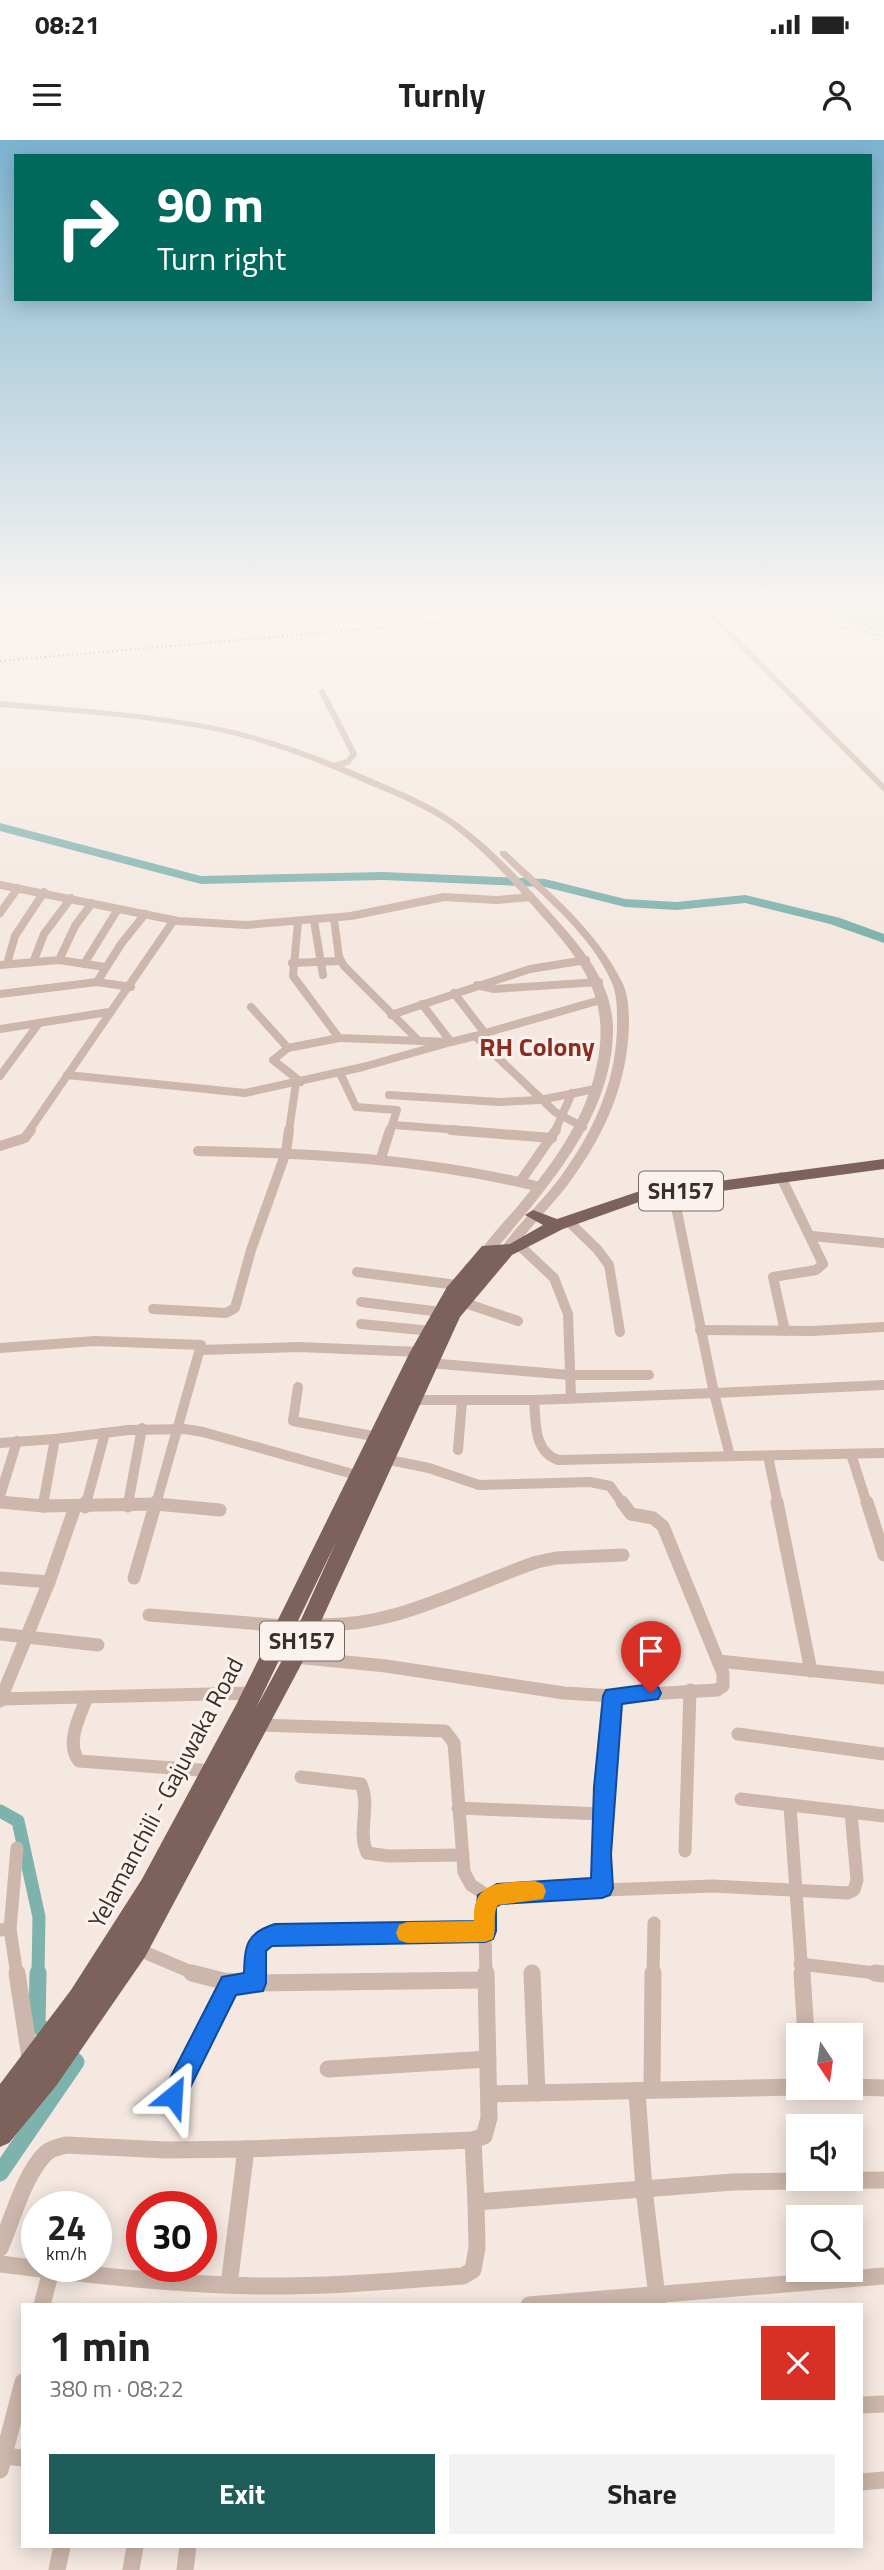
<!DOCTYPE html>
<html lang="en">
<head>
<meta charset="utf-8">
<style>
  body { margin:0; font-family:"Titillium Web",sans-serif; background:#f2f2f2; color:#222; height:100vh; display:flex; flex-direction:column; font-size:26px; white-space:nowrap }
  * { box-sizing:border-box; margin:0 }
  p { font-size:23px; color:#767676 }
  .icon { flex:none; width:38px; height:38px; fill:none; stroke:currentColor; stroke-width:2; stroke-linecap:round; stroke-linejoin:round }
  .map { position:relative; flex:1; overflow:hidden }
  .drawer { position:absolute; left:21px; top:2163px; width:842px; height:245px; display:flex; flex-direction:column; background:#fff; border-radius:0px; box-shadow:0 4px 18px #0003 }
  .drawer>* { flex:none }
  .top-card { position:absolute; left:14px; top:14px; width:858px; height:147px; border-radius:0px; box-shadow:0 4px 18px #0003; background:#00695c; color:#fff; overflow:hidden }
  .needle { width:46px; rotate:167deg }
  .buttons { position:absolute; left:786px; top:1883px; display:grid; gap:14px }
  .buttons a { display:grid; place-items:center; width:77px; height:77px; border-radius:0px; background:#fff; box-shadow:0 4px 18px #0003; font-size:35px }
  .speed { position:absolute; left:21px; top:2051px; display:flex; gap:14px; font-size:35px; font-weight:700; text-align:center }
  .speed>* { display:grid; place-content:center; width:91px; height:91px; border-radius:50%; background:#fff; box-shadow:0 4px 18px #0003; line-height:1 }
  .speed small { font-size:18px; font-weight:400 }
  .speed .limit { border:10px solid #d22; background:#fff; color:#111 }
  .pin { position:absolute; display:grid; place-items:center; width:60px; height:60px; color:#fff; margin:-72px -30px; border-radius:50% 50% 50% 0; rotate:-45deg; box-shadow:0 0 7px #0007 }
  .pin .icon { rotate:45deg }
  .me { position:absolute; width:77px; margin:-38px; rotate:27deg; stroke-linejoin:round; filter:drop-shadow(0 0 5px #0008) }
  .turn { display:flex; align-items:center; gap:24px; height:147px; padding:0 28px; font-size:32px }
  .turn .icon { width:91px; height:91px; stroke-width:2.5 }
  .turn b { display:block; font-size:49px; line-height:60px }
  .round { display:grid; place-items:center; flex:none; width:74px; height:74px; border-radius:0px; background:#f2f2f2 }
  .headline { display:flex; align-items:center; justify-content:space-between; height:119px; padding:0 28px }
  h1 { font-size:42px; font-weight:700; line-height:52px }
  .button { display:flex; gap:14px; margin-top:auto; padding:14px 28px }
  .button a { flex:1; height:80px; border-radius:0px; background:#1e5d59; color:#fff; font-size:28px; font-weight:700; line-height:80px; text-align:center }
  .button a+a { background:#f2f2f2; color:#222 }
  .status { display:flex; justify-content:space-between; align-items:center; height:49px; padding:0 35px; background:#fff; direction:ltr }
  .status svg { height:19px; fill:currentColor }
  header { display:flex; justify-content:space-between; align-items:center; height:91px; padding:0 28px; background:#fff; font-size:32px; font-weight:700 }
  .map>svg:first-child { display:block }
</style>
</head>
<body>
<div class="status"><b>08:21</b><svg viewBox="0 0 49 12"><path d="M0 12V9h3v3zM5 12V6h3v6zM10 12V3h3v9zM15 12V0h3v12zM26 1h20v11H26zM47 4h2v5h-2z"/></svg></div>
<header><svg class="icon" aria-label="menu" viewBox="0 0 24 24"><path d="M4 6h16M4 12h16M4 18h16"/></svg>Turnly<svg class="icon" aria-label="person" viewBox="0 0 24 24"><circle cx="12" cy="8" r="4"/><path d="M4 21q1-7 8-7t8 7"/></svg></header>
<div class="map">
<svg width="884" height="2430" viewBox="0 0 884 2430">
  <rect width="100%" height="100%" fill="#f4e8e0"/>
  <path fill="#bcc49f" d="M 748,464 L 884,464 L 884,493 L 826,476 Z"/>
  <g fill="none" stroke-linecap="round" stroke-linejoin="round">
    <path stroke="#7eb2ad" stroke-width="13" d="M 0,1671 L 18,1681 L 39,1777 L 38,1835"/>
    <g stroke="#7eb2ad" stroke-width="17">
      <path d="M 38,1833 L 37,1884 L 50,1897"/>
      <path d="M 0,2033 L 76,1922 L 65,1911"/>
    </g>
    <path fill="#7eb2ad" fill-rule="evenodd" d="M 0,683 L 201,736 L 383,732 L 545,739 L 625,759 L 676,762 L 745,755 L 840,778 L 884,794 L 884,803 L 830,784 L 745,763 L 676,770 L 625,767 L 545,747 L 383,740 L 201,744 L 0,691 Z"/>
    <path stroke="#cdb6ab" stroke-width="6" d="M 322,552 L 354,614 L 348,622 L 334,626"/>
    <g stroke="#cdb6ab" stroke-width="8">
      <path d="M 0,745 L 178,781 L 246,785 L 351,776 L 444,757 L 497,760 L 531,757"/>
      <path d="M 0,773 L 18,748"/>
      <path d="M 334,779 L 339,817 L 344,826 L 417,899"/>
      <path d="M 314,781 L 323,835"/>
      <path d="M 298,782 L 293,836 L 339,898 L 451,902 L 475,896 L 555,972 L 583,987"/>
      <path d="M 34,820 L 44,794 L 71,758"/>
      <path d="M 59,820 L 75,786 L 92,763"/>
      <path d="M 292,823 L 340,821"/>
      <path d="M 7,824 L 15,796 L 44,752"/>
      <path d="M 84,824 L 118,769"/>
      <path d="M 0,825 L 59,820 L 105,827"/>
      <path d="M 97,842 L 121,804 L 145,774"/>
      <path d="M 477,845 L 494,849 L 599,842"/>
      <path d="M 454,853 L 484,892"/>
      <path d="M 0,854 L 97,842 L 131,847"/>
      <path d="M 251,867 L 288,908 L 273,920 L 301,942"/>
      <path d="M 391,875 L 530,829 L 586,820"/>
      <path d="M 0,889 L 109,872"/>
      <path d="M 475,896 L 604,859"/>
      <path d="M 288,908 L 339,898"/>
      <path d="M 340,933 L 356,967 L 397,970 L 390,991"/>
      <path d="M 67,935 L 245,953 L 363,927 L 451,902 L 422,864"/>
      <path d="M 0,936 L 39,883"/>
      <path d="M 389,955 L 499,962 L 540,960 L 595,949"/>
      <path d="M 394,985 L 472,991"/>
      <path d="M 29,991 L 174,780"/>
      <path d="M 289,991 L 296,943"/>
      <path d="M 555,991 L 572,953"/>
    </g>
    <g stroke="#cdb6ab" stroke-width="10">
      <path d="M 451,990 L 552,998"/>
      <path d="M 0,1006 L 25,998 L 31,990"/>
      <path d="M 198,1011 C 314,1013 427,1019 540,1047"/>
      <path d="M 381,1018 L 390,990"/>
      <path d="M 781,1037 L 823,1124 L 816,1130 L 773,1137 L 785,1191"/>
      <path d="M 520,1042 L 556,990"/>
      <path d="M 568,1081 L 597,1109 L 609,1125 L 620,1192"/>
      <path d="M 812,1096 L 884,1103"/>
      <path d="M 520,1106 L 554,1138 L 568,1174 L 571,1258"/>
      <path d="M 357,1132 L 457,1145"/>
      <path d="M 361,1162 L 441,1172"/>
      <path d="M 462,1162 L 518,1181"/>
      <path d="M 153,1169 L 226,1173 L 235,1168 L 251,1110 L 286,1012 L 289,990"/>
      <path d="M 361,1184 L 431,1191"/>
      <path d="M 700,1190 L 812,1191 L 884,1187"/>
      <path d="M 0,1208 L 95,1201 L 201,1205 L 156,1364"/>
      <path d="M 201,1210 L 299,1207 L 419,1212"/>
      <path d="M 429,1223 L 570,1235 L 649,1235"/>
      <path d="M 298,1247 L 293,1281 L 378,1297"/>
      <path d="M 413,1260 L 534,1260 L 714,1253 L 673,1052"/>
      <path d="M 534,1260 C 536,1282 533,1311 558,1320 L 884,1313"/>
      <path d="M 0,1303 L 55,1299"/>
      <path d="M 458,1310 L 462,1261"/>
      <path d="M 851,1314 L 867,1364"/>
      <path d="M 730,1316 L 714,1253 L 884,1245"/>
      <path d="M 768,1316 L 778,1364"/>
      <path d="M 384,1319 L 429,1328 L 479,1345 L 590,1342 L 610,1346 L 623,1364"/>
      <path d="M 0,1356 L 17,1301"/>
      <path d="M 0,1362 L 18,1364"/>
      <path d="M 43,1364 L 55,1299 L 129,1290 L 185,1289 L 203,1292 L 360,1336"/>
      <path d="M 86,1364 L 105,1293"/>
      <path d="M 128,1364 L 142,1288"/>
    </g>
    <g stroke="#cdb6ab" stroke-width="13">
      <path d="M 0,1362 L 43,1366 L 44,1362"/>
      <path d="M 622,1362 L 631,1374 L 653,1378 L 663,1386 L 718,1521 L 884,1538"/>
      <path d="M 777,1362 L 811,1531"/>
      <path d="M 867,1362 L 884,1415"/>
      <path d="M 43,1366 L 156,1364 L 220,1370"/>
      <path d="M 128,1366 L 129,1362"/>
      <path d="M 85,1367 L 86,1362"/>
      <path d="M 0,1438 L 49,1442"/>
      <path d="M 134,1438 L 156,1362"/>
      <path d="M 149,1475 L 286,1486"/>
      <path d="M 310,1484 C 390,1491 463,1447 537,1422 L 556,1418 L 623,1415"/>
      <path d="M 0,1494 L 98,1505"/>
      <path d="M 295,1517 L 386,1526 L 564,1553 L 613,1556 L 717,1550 L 723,1546 L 723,1533 L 718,1521"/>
      <path d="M 87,1557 C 80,1576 65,1603 79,1621 L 213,1631"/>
      <path d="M 0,1559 L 254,1553"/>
      <path d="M 0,1561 L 49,1442 L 75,1367"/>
      <path d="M 259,1585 L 445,1591 L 454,1603 L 464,1732 L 471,1745 L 491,1758"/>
      <path d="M 738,1594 L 884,1614"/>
      <path d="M 301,1637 L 361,1644 C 371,1667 357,1690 367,1713 L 388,1716 L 463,1715"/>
      <path d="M 741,1659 L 884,1676"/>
      <path d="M 790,1666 L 802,1835"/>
      <path d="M 458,1668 L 602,1674"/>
      <path d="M 685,1711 L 690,1550"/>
      <path d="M 602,1748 L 600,1715 L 613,1556"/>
      <path d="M 10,1789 L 17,1708"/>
      <path d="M 0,1790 L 10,1789 L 17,1835"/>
      <path d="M 485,1792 L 486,1835"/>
      <path d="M 137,1809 L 198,1835"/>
      <path d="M 800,1824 L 884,1834"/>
      <path d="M 532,1832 L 532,1835"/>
      <path d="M 255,1835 L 258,1808 L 275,1795 L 485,1792 L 486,1762 L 497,1754 L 713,1746 L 848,1753 L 854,1750 L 857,1740 L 851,1672"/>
      <path d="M 653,1835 L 654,1783"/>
    </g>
    <g stroke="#cdb6ab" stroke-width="17">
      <path d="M 17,1833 L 30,1918"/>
      <path d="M 192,1833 L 223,1841 L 255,1843 L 255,1833"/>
      <path d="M 532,1833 L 537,1953"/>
      <path d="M 802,1833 L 806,1895"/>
      <path d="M 875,1833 L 884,1834"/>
      <path d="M 255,1843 L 486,1840"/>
      <path d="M 328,1929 L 488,1919"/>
      <path d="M 850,1947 L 884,1948"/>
      <path d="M 652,1950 L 653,1833"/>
      <path d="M 637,1952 L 644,2049 L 658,2165"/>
      <path d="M 489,1954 L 798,1947"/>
      <path d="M 173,1956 L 230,1844"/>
      <path d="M 473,2000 L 484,1996 L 489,1978 L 486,1833"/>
      <path d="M 0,2108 C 12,2081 24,2034 46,2013 C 51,2008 59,2007 66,2005 L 166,2010 L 246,2009"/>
      <path d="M 0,2124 C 85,2135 170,2144 255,2146 C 325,2147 394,2141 463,2136 L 473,2130 L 477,2108 L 476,2062 L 733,2042 L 884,2040"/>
      <path d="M 229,2145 L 246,2009 L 473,2000 L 476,2062"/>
      <path d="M 42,2165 L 51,2131"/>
      <path d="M 529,2165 L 884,2136"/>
      <path d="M 861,2265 L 884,2264"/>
      <path d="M 4,2316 L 23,2318"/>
      <path d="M 0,2330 L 23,2242"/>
      <path d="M 861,2342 L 884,2340"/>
      <path d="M 57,2430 L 62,2406"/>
      <path d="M 131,2430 L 135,2406"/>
      <path d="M 185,2430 L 188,2406"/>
    </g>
    <g fill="#cdb6ab" fill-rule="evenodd">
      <path d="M 696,464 L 704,464 L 884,644 L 884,652 Z"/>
      <path d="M 0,561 C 72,568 144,572 215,586 C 269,597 320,616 370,638 C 399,651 429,662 455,681 C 491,706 520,739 550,772 C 582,808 615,844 613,895 C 609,982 545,1050 493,1113 L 483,1113 L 481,1110 C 493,1093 509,1077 522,1061 C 554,1022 585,979 596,929 C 612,859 584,824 540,774 C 512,742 484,710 450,685 C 424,667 394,655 365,643 C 317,621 267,602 215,591 C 144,577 72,573 0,567 Z"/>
      <path d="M 500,711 L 506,711 C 547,750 597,790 622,842 C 628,854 629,869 629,883 C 628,940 607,990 574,1036 C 555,1064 529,1086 511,1114 L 501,1114 L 499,1111 L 501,1108 C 521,1080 547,1057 566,1029 C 597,985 618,935 617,880 C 617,868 617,855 612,843 C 590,792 538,753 500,715 Z"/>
    </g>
    <path fill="#7c625b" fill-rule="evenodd" d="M 884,1019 L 884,1029 L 639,1062 L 563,1089 L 512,1115 L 460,1177 L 302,1523 L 145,1817 L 56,1946 L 9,2003 L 0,2007 L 0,1944 L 71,1850 L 142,1739 L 236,1565 L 410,1212 L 447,1147 L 482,1106 L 510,1104 L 543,1085 L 525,1075 L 533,1070 L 557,1079 L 637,1052 ZM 336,1402 L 286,1513 L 256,1568 Z"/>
    <path stroke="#3a2d2a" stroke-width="2" stroke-dasharray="1 3.5" stroke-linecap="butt" d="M 0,521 L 627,466 C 715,465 799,474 884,497"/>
  </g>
  <linearGradient id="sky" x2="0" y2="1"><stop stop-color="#7db3d0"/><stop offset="0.58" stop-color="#faf5f1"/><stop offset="1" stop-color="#faf5f1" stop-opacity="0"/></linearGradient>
  <rect width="884" height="804" fill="url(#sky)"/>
  <path fill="#1a73e8" stroke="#114b97" stroke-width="2" d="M 651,1544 L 658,1547 L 661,1553 L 658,1559 L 622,1564 L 611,1714 L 613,1748 L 610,1755 L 602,1758 L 501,1764 L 496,1767 L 496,1791 L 493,1799 L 485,1802 L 272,1806 L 266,1811 L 266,1843 L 263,1851 L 236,1855 L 182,1964 L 173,1968 L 165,1964 L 162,1956 L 165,1948 L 222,1837 L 244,1833 C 245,1805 246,1793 275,1784 L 475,1781 L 478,1755 L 497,1744 L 591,1738 L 594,1647 L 603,1556 L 606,1550 Z"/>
  <path fill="#f59e0b" d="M 535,1741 L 543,1744 L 546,1751 L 543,1759 L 498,1765 C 492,1774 497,1788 493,1799 L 485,1802 L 407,1803 L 399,1800 L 396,1793 L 399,1785 L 407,1782 L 474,1781 C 472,1739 503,1743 535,1741 Z"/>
  <g text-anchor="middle" stroke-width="6" stroke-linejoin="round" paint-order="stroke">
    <g fill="#fbf2ed" stroke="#746864" stroke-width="2">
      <rect x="639" y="1031.5" width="84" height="39" rx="5"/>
      <rect x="260" y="1481.5" width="84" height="39" rx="5"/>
    </g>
    <g font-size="23" font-weight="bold" fill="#3a2d2a">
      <text x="681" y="1059">SH157</text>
      <text x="302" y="1509">SH157</text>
    </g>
    <g font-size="24" fill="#3a2d2a" stroke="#fbf2ed">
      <text transform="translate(166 1653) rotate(-62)" y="8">Yelamanchili - Gajuwaka Road</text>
    </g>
    <g font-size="26" font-weight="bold" fill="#8c2d21" stroke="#fbf2ed">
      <text x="537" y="916">RH Colony</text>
    </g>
  </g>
</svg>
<div class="buttons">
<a><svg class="needle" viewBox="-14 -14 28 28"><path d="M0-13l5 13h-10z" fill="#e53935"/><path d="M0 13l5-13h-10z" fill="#767676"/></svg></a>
<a><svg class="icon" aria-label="sound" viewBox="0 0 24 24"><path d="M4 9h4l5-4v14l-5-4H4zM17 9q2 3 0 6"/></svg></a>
<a><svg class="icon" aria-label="search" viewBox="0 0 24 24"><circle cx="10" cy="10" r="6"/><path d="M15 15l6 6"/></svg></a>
</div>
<div class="speed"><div>24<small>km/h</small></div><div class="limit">30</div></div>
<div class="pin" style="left:651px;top:1553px;background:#d93025"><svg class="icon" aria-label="arrive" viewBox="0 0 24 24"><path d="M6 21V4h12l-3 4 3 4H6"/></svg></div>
<svg class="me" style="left:173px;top:1956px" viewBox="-20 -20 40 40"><path d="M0-17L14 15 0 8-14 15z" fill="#1a73e8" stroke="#fff" stroke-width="4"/></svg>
<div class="top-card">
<div class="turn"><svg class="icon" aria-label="right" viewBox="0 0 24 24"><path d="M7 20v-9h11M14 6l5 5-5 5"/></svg><div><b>90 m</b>Turn right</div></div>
</div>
<section class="drawer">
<div class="headline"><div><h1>1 min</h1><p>380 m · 08:22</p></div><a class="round" style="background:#d93025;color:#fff"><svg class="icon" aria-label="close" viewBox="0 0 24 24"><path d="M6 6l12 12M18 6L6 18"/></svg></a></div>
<div class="button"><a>Exit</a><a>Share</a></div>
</section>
</div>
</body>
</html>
